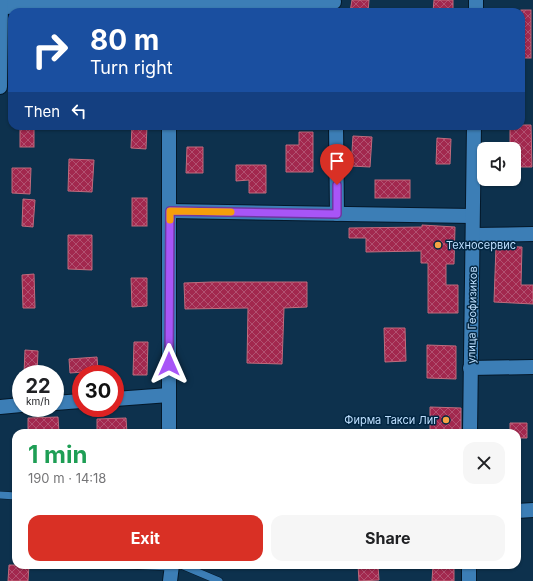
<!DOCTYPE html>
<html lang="en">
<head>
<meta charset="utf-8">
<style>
  body { margin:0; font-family:Inter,sans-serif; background:#f6f6f6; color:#202124; height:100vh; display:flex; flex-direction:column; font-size:15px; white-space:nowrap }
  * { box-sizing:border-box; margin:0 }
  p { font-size:13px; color:#757577 }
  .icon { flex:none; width:22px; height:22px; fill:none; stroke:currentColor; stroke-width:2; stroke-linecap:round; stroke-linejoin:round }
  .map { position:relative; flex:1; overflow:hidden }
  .drawer { position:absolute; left:12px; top:429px; width:509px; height:140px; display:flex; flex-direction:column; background:#fff; border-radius:12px; box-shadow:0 1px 3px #0004 }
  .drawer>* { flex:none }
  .hud { position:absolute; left:8px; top:8px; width:517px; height:122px; border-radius:12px; box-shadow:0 1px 3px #0004; background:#1a4fa0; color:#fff; overflow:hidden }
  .controls { position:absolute; left:477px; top:142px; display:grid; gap:8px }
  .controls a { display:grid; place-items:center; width:44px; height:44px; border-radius:8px; background:#fff; box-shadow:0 1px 3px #0004; font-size:20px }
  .speed { position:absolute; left:12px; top:365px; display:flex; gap:8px; font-size:20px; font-weight:700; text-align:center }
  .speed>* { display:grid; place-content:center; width:52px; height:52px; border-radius:50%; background:#fff; box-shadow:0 1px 3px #0004; line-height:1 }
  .speed small { font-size:10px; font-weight:400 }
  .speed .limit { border:6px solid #d22; background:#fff; color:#111 }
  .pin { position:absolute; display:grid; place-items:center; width:34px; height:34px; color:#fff; margin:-41px -17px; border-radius:50% 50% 50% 0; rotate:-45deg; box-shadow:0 0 4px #0007 }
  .pin .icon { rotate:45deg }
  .me { position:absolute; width:44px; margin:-22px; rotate:0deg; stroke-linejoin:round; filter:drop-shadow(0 0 3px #0008) }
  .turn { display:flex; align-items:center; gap:14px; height:84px; padding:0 16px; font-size:18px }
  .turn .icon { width:52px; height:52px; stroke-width:2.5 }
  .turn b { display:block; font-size:28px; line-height:34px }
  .then { display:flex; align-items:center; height:38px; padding:0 16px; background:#0003; gap:8px; font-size:15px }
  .round { display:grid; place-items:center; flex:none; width:42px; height:42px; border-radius:12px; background:#f6f6f6 }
  .overview { display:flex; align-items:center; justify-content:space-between; height:68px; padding:0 16px }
  h1 { font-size:24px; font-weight:700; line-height:30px; color:#1e9e55 }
  .cta { display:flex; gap:8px; margin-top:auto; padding:8px 16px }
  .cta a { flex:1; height:46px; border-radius:12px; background:#d93025; color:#fff; font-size:16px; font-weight:700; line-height:46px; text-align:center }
  .cta a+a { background:#f6f6f6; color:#202124 }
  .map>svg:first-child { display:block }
</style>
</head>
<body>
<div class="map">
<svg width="533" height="581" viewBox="0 0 533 581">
  <defs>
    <pattern id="building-cross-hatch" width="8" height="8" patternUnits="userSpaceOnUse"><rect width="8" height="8" fill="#a2284e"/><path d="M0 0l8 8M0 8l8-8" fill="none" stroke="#b15171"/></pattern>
  </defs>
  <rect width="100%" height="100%" fill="#0d314d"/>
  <g fill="url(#building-cross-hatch)" stroke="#c06b7d">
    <path d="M 352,0 L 369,0 L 368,12 L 350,12 Z"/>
    <path d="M 434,0 L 453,0 L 453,12 L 433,12 Z"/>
    <rect x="521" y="10" width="10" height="48"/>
    <path d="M 521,125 L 531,125 L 532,167 L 514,167 L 514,148 L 510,148 L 510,126 Z"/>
    <rect x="20" y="126" width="14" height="21"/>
    <path d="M 132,126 L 147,126 L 146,149 L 131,148 Z"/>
    <path d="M 299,132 L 313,132 L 313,172 L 286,172 L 286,145 L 299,145 Z"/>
    <path d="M 353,136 L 372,137 L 370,167 L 351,166 Z"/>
    <path d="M 437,138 L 451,139 L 450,164 L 436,164 Z"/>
    <path d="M 187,147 L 203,147 L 203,173 L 186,173 Z"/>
    <path d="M 69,159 L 94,160 L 92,192 L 68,191 Z"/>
    <path d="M 236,165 L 266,165 L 266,193 L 249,193 L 249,180 L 236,181 Z"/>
    <path d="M 12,168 L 31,168 L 30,194 L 12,193 Z"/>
    <rect x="375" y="180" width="35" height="18"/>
    <rect x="132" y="198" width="15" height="28"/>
    <path d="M 23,199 L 35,200 L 33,227 L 22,226 Z"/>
    <path d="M 422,225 L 455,227 L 454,264 L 446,264 L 446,285 L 458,285 L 458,313 L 428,313 L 428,263 L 421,263 L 421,251 L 366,252 L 366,238 L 349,238 L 349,228 L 422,227 Z"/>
    <path d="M 68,235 L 92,235 L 92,270 L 68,269 Z"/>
    <path d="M 496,246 L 522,247 L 521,285 L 533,285 L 533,304 L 494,302 Z"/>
    <path d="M 34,274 L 35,308 L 23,308 L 22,275 Z"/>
    <path d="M 131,278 L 147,278 L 147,306 L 132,307 Z"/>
    <path d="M 212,282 L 307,282 L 307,307 L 284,308 L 282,364 L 247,363 L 248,308 L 185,309 L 184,283 Z"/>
    <path d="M 384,328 L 405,328 L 406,361 L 385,362 Z"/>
    <path d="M 134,342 L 148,342 L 147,375 L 133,375 Z"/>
    <path d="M 427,345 L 456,346 L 456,379 L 427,378 Z"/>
    <path d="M 25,350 L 38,351 L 37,374 L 24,374 Z"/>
    <path d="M 97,357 L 98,371 L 70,373 L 69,359 Z"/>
    <path d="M 430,407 L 461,408 L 461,433 L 430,433 Z"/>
    <path d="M 58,417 L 59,433 L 28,433 L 28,418 Z"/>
    <path d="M 126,418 L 127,433 L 97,433 L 97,419 Z"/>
    <path d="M 510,423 L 527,423 L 527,438 L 517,438 L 517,433 L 510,433 Z"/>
    <path d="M 9,565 L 29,565 L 28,581 L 8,581 Z"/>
    <path d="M 358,565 L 378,565 L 379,580 L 359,581 Z"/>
    <path d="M 433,565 L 454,565 L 454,581 L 432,581 Z"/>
  </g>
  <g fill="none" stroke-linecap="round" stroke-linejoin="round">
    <g stroke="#041829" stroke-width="8">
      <g id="service">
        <path d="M 0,495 L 16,496"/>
        <path d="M 127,565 L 171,567"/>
        <path d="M 181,565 L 219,581"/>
      </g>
    </g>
    <g stroke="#041829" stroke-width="16">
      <g id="minor">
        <path d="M 0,7 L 334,2"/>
        <path d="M 476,12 L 476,0"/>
        <path d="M 0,87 L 1,0"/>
        <path d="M 336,126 L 337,214"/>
        <path d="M 170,211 L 472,216"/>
        <path d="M 474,235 L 533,234"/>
        <path d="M 470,368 L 533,367"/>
        <path d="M 115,399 L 169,395"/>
        <path d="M 55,403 L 81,401"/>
        <path d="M 0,407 L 21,405"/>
        <path d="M 169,433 L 169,126"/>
        <path d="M 470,433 L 474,126"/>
        <path d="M 517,511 L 533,510"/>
        <path d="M 170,581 L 172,565"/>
        <path d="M 469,581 L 469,565"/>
      </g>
    </g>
    <use href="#service" stroke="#3c7eb6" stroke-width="7"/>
    <use href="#minor" stroke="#3c7eb6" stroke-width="14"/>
  </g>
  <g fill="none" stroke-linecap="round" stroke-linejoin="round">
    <g stroke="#6d37a1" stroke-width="10">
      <path id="route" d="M 169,364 L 170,211 L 337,214 L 337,185"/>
    </g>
    <use href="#route" stroke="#a855f7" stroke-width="7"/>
    <path stroke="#f59e0b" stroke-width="7" d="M 170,220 L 170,211 L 231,212"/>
  </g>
  <g fill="#f4a344" stroke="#022642" stroke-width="1.5">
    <circle cx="438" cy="245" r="4"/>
    <circle cx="446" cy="420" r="4"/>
  </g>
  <g text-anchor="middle" stroke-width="3" stroke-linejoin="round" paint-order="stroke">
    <g font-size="11" fill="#bedffe" stroke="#022642" text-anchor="start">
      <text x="446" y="249">Техносервис</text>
      <text x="438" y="424" text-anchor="end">Фирма Такси Лиг</text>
    </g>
    <g font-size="11" fill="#bedffe" stroke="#022642">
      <text transform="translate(472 315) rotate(-89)" y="4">улица Геофизиков</text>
    </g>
  </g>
</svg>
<div class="controls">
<a><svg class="icon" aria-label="sound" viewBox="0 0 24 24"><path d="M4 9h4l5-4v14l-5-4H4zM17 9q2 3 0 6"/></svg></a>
</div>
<div class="speed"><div>22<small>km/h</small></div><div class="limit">30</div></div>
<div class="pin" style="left:337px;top:185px;background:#d93025"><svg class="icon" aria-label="arrive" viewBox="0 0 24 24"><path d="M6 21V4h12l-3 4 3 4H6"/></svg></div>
<svg class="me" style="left:169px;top:364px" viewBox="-20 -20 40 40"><path d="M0-17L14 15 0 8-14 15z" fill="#a855f7" stroke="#fff" stroke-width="4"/></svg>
<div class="hud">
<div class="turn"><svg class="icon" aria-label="right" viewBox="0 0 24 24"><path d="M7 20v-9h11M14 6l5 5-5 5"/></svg><div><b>80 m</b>Turn right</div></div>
<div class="then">Then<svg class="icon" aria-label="left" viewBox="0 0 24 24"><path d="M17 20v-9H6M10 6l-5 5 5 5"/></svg></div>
</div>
<section class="drawer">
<div class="overview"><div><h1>1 min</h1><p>190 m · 14:18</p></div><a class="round"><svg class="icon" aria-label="close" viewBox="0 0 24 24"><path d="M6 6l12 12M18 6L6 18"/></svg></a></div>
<div class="cta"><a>Exit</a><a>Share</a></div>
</section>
</div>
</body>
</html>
